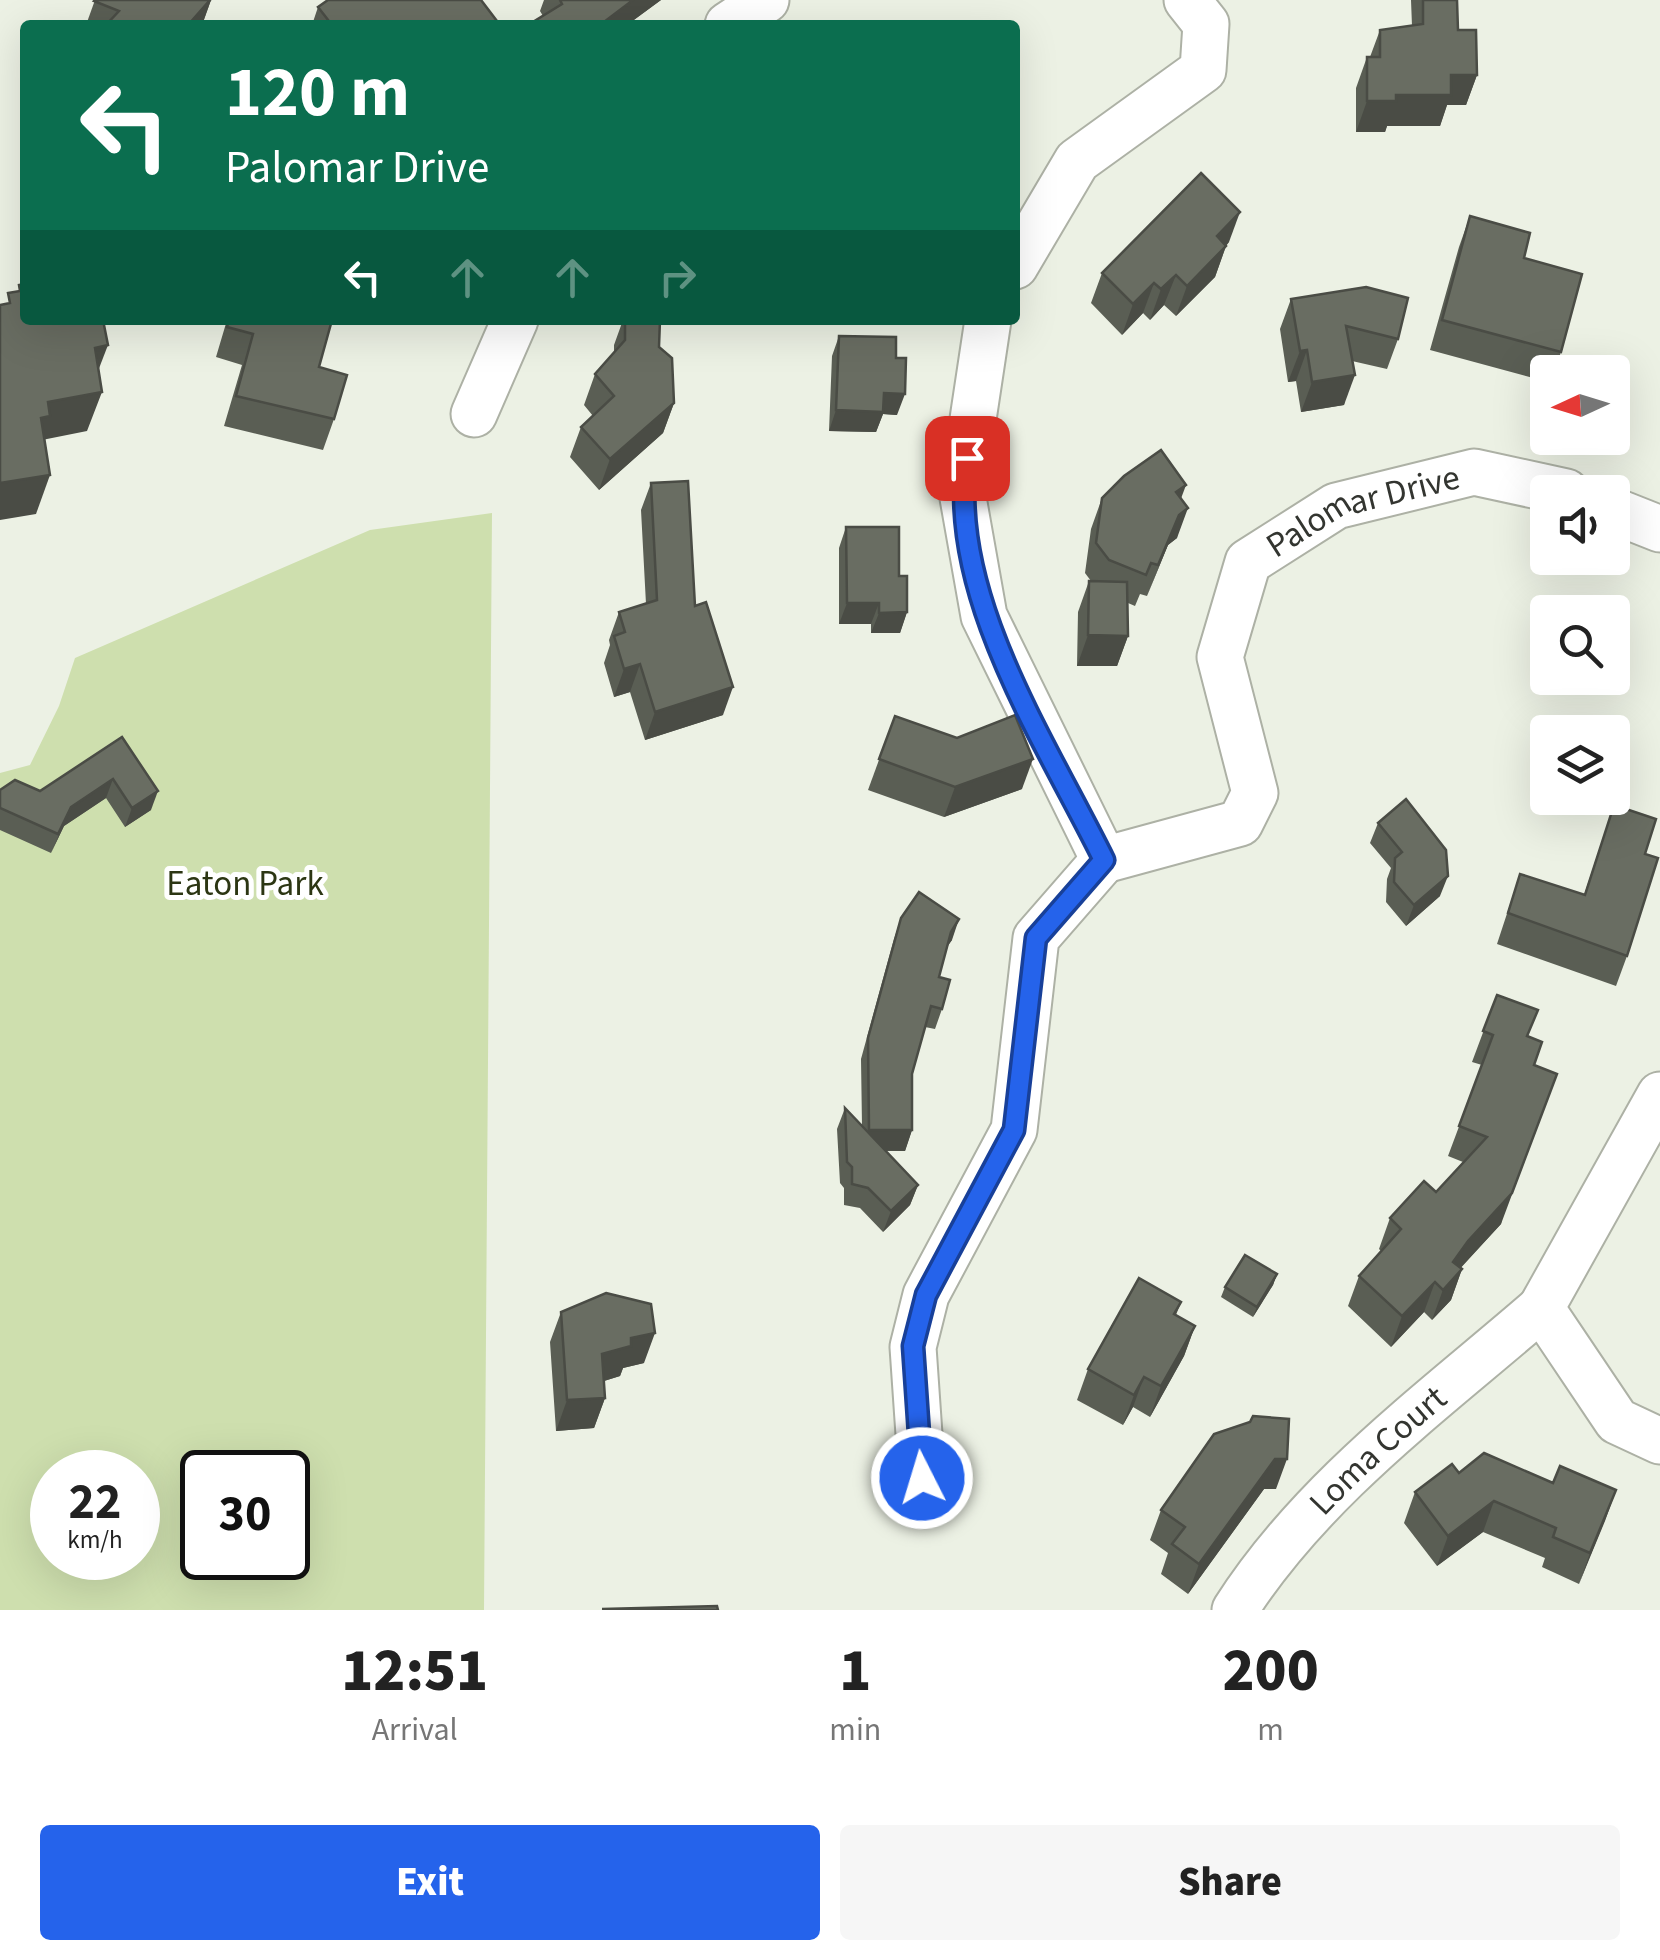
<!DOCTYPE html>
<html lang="en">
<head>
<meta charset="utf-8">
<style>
  body { margin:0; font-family:"Source Sans 3",sans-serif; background:#f6f6f6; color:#222; height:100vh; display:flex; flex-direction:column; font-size:38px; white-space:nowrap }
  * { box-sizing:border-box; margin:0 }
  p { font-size:32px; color:#767676 }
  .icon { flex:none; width:55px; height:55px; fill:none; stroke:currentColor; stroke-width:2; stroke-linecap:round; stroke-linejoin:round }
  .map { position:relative; height:1610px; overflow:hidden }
  .sheet { display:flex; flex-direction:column; background:#fff; flex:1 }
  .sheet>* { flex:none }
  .banner { position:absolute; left:20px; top:20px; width:1000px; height:305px; border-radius:10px; box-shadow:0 10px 40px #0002; background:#0b6e4f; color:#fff; overflow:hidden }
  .needle { width:65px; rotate:266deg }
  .tools { position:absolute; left:1530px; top:355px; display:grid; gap:20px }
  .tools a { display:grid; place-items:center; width:100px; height:100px; border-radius:10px; background:#fff; box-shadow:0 10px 40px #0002; font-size:50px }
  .speed { position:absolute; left:30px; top:1450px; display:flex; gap:20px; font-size:50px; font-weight:700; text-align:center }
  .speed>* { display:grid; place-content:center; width:130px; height:130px; border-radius:50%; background:#fff; box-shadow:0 10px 40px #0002; line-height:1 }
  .speed small { font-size:25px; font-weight:400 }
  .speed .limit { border:5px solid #111; border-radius:15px; background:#fff; color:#111 }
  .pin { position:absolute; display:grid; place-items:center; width:85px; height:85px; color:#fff; margin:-42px; border-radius:20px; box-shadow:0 5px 15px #0006 }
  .me { position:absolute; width:110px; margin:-55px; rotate:355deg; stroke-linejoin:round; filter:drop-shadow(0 0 8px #0008) }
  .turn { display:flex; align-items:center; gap:35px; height:210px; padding:0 40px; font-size:45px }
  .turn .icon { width:130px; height:130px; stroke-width:2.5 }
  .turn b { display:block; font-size:70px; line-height:85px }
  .lanes { display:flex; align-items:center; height:95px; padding:0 40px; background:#0003; justify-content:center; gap:50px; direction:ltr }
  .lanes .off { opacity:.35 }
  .eta { display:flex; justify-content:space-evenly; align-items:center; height:170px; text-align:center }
  .eta b { font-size:60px; font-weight:800; line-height:70px }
  .action { display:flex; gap:20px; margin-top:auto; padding:20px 40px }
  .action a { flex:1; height:115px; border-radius:10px; background:#2563eb; color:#fff; font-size:40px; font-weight:800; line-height:115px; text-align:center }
  .action a+a { background:#f6f6f6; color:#222 }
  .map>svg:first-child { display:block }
</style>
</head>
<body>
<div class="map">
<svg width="1660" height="1610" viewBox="0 0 1660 1610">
  <rect width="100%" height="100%" fill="#ecf1e4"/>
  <path fill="#cedfae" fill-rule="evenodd" d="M 492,513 L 484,1610 L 0,1610 L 0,773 L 30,765 L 59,706 L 75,658 L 370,530 ZM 52,1472 L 138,1472 L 138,1558 L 52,1558 ZM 202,1472 L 288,1472 L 288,1558 L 202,1558 Z"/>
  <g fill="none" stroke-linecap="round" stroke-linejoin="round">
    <g stroke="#adb1a5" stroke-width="49">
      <g id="street">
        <path d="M 728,25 L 766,0"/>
        <path d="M 1015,266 L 1077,161 L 1203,70 L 1206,24 L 1187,0"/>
        <path d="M 988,320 L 962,492 L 984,616 L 1104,860"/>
        <path d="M 474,414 L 515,320"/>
        <path d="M 1612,510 L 1660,529"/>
        <path id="s1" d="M 1104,860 L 1240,823 L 1255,793 L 1220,657 L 1248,562 L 1336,506 L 1474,472 L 1566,492"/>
        <path d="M 1660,1095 L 1541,1308 L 1617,1421 L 1660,1441"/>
        <path d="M 922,1478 L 913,1347 L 926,1295 L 1014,1130 L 1036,938 L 1104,860"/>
        <path id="s2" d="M 1235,1610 C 1312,1489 1434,1401 1541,1308"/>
      </g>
    </g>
    <use href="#street" stroke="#fff" stroke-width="45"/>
  </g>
  <g fill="#5a5e54">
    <path d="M 95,0 L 211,0 L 202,25 L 86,25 Z"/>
    <path d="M 544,0 L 661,0 L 627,25 L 528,25 L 543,16 L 540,11 Z"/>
    <path d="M 1411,0 L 1457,0 L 1458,30 L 1477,75 L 1466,105 L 1447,105 L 1440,126 L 1387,126 L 1385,132 L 1356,132 L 1356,88 L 1367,57 L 1370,57 L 1380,30 L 1412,26 Z"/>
    <path d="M 318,7 L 500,25 L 312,25 Z"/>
    <path d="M 1470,216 L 1524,258 L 1561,352 L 1554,372 L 1548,372 L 1548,382 L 1430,350 L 1459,247 Z"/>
    <path d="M 1229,242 L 1226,246 L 1215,277 L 1176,316 L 1164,305 L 1150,320 L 1143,313 L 1122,335 L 1091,303 L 1102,273 Z"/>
    <path d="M 1291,299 L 1398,339 L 1387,369 L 1352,361 L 1344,405 L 1301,412 L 1296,381 L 1288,382 L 1280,329 Z"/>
    <path d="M 227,320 L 332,320 L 319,367 L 334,419 L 323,450 L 224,426 L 242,365 L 216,357 Z"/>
    <path d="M 623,320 L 660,320 L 659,347 L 674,403 L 663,433 L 599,490 L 570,457 L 581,427 L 593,416 L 584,405 L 595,374 L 614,353 L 614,345 Z"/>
    <path d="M 839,336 L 897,415 L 883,414 L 876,432 L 829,431 L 832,356 Z"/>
    <path d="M 651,483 L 695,606 L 723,715 L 645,740 L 630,692 L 614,697 L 604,663 L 610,645 L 609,640 L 619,612 L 646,604 L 641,510 Z"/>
    <path d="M 1102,498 L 1181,498 L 1177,538 L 1168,545 L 1147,596 L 1140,594 L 1135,606 L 1128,603 L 1128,636 L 1117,666 L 1077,666 L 1078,612 L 1089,581 L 1091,581 L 1085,573 L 1091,529 Z"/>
    <path d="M 846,527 L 899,576 L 907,612 L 900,633 L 871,633 L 871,624 L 839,624 L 839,548 Z"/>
    <path d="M 895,716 L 1022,789 L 944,817 L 868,790 Z"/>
    <path d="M 122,737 L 151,810 L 125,827 L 106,798 L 64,826 L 51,853 L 0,830 L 0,790 L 40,791 Z"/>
    <path d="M 1614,805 L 1645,854 L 1627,956 L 1616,986 L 1497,944 L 1520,874 L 1584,895 Z"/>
    <path d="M 1378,823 L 1440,896 L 1406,926 L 1386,902 L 1387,879 L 1391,868 L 1370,843 Z"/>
    <path d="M 901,918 L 952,940 L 947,947 L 939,977 L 942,1009 L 935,1029 L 925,1027 L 912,1074 L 912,1130 L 905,1151 L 885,1151 L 918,1185 L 910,1205 L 883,1232 L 860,1208 L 844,1205 L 844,1188 L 840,1183 L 837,1129 L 845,1108 L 862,1126 L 861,1059 L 894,939 Z"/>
    <path d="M 1497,995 L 1528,1036 L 1534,1065 L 1501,1224 L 1460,1268 L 1462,1269 L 1451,1300 L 1432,1320 L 1424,1312 L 1391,1347 L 1348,1306 L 1359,1276 L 1381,1251 L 1379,1249 L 1390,1218 L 1436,1192 L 1463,1162 L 1448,1156 L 1482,1065 L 1472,1062 Z"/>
    <path d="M 1277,1274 L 1273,1285 L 1253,1317 L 1221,1297 L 1225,1287 Z"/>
    <path d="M 1181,1302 L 1176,1315 L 1195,1326 L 1184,1356 L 1150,1417 L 1133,1407 L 1123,1425 L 1077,1400 L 1088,1369 Z"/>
    <path d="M 561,1312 L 644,1363 L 623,1368 L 620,1376 L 604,1381 L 605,1398 L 594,1428 L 556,1431 L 550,1342 Z"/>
    <path d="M 1214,1434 L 1276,1489 L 1264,1489 L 1188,1594 L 1161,1574 L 1168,1553 L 1150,1540 L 1161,1510 Z"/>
    <path d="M 1459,1473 L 1616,1490 L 1579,1584 L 1542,1567 L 1545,1558 L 1483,1532 L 1437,1566 L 1404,1523 L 1415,1492 Z"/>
  </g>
  <g fill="#4a4c45">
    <path d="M 211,0 L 202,25 L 188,25 Z"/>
    <path d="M 633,0 L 661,0 L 627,25 L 600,25 Z"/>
    <path d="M 1451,75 L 1477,75 L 1466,105 L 1447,105 L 1440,126 L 1387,126 L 1385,132 L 1356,132 L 1367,101 L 1396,95 Z"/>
    <path d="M 1240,212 L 1229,242 L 1206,267 L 1217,236 Z"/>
    <path d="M 1226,246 L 1215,277 L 1176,316 L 1187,286 Z"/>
    <path d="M 1176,275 L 1164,305 L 1150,320 L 1161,289 Z"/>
    <path d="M 1154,283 L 1143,313 L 1122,335 L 1133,304 Z"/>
    <path d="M 108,345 L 93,384 L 95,348 Z"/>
    <path d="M 1307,350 L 1296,381 L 1288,382 L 1300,351 Z"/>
    <path d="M 1355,375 L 1344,405 L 1301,412 L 1312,382 Z"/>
    <path d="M 102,392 L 87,431 L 42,440 L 27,457 L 48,402 Z"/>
    <path d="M 884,393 L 905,394 L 897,415 L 883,414 L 876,432 L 829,431 L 836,410 Z"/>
    <path d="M 674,403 L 663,433 L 599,490 L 610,459 Z"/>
    <path d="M 50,475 L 36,514 L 0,520 L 0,483 Z"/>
    <path d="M 1186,485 L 1175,515 L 1176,492 Z"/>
    <path d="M 1188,508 L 1177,538 L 1168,545 L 1147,596 L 1179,515 Z"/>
    <path d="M 847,603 L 879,603 L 871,624 L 839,624 Z"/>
    <path d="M 907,612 L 900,633 L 871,633 L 879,613 Z"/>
    <path d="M 1088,635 L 1128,636 L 1117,666 L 1077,666 Z"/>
    <path d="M 640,664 L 630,692 L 614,697 L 624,669 Z"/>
    <path d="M 733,687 L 723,715 L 645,740 L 655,712 Z"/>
    <path d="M 1033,759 L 1022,789 L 944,817 L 955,787 Z"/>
    <path d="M 113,779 L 106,798 L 64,826 L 51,853 L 71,807 Z"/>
    <path d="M 158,791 L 151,810 L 125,827 L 132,808 Z"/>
    <path d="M 1448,876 L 1440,896 L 1406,926 L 1414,905 Z"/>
    <path d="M 959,919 L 952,940 L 943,952 L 951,932 Z"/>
    <path d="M 1557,1074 L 1501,1224 L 1457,1272 L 1462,1269 L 1451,1300 L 1432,1320 L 1453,1262 Z"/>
    <path d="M 869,1130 L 912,1130 L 905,1151 L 862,1150 Z"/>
    <path d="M 918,1185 L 910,1205 L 883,1232 L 891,1211 Z"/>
    <path d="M 1277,1274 L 1273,1285 L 1253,1317 L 1257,1307 Z"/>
    <path d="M 1435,1282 L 1424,1312 L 1391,1347 L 1402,1316 Z"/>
    <path d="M 1195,1326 L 1184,1356 L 1150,1417 L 1161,1386 Z"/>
    <path d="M 655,1333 L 644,1363 L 623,1368 L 620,1376 L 591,1385 L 602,1354 L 631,1338 Z"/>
    <path d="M 1144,1377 L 1133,1407 L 1123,1425 L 1134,1395 Z"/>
    <path d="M 605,1398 L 594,1428 L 556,1431 L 567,1400 Z"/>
    <path d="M 1275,1459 L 1287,1459 L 1276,1489 L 1264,1489 L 1188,1594 L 1199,1564 Z"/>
    <path d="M 1616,1490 L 1605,1521 L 1579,1584 L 1590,1553 Z"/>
    <path d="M 1494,1501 L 1483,1532 L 1437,1566 L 1448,1536 Z"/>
  </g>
  <g fill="#696d62" stroke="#4a4c45" stroke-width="2.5">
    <path d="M 95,0 L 210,0 L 188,25 L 106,25 L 119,11 L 94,1 Z"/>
    <path d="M 328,0 L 481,0 L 500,25 L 332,25 L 318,7 Z"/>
    <path d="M 560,0 L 633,0 L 600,25 L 528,25 L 562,4 Z"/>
    <path d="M 1423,0 L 1457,0 L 1458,30 L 1476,30 L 1477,75 L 1451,75 L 1451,95 L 1396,95 L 1396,101 L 1367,101 L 1367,57 L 1380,57 L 1380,30 L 1423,24 Z"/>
    <path d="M 1201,173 L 1240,212 L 1217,236 L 1226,246 L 1187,286 L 1176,275 L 1161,289 L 1154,283 L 1133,304 L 1102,273 Z"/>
    <path d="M 1470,216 L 1530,233 L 1524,258 L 1582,274 L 1561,352 L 1442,320 Z"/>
    <path d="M 25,284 L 25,320 L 103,320 L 108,345 L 95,348 L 102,392 L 48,402 L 50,416 L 41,418 L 50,475 L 0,483 L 0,305 L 10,303 L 8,293 L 20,291 L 19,285 Z"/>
    <path d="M 1366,287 L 1408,298 L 1398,339 L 1346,326 L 1355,375 L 1312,382 L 1307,350 L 1300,351 L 1291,299 Z"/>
    <path d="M 229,320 L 332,320 L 319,367 L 347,375 L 334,419 L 236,396 L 253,334 L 227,327 Z"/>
    <path d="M 625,320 L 660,320 L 659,347 L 672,358 L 674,403 L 610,459 L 581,427 L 614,396 L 595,374 L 625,340 Z"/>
    <path d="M 839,336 L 896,337 L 896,358 L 906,358 L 905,394 L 884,393 L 883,412 L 836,410 Z"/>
    <path d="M 1161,450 L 1186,485 L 1176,492 L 1188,508 L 1179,515 L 1158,565 L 1151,563 L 1146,575 L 1109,560 L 1096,543 L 1102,498 L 1124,476 Z"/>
    <path d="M 688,481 L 695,606 L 706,602 L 733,687 L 655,712 L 640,664 L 624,669 L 614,636 L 625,632 L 619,612 L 657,600 L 651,483 Z"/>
    <path d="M 846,527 L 899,527 L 899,576 L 907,576 L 907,612 L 879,613 L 879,603 L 847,603 Z"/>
    <path d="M 1089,581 L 1127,582 L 1128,636 L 1088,635 Z"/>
    <path d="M 1015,715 L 1033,759 L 955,787 L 879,759 L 895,716 L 957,738 Z"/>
    <path d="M 122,737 L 158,791 L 132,808 L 113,779 L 71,807 L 58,834 L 0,808 L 0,790 L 15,780 L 40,791 Z"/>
    <path d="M 1406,799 L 1446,850 L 1448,876 L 1414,905 L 1394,882 L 1395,858 L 1402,852 L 1378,823 Z"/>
    <path d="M 1614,805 L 1656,819 L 1645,854 L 1658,858 L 1627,956 L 1508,913 L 1520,874 L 1585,895 Z"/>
    <path d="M 919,892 L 959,919 L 951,932 L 939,977 L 950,980 L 942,1009 L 931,1006 L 912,1074 L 912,1130 L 869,1130 L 868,1038 L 901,918 Z"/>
    <path d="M 1497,995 L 1538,1010 L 1527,1036 L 1542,1042 L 1534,1065 L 1557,1074 L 1512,1193 L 1468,1241 L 1453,1262 L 1462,1269 L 1443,1290 L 1435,1282 L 1402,1316 L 1359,1276 L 1401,1229 L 1390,1218 L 1424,1181 L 1436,1192 L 1487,1137 L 1459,1126 L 1493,1035 L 1483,1031 Z"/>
    <path d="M 845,1108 L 918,1185 L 891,1211 L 868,1188 L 852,1184 L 852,1167 L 847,1162 Z"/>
    <path d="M 1245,1255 L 1277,1274 L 1257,1307 L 1225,1287 Z"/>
    <path d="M 1139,1278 L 1181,1302 L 1174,1314 L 1195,1326 L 1161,1386 L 1144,1377 L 1134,1395 L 1088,1369 Z"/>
    <path d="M 606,1293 L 651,1304 L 655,1333 L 631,1338 L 631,1346 L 602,1354 L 605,1398 L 567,1400 L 561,1312 Z"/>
    <path d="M 1253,1416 L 1289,1419 L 1287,1459 L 1275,1459 L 1199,1564 L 1172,1544 L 1185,1527 L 1161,1510 L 1214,1434 L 1250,1422 Z"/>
    <path d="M 1484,1453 L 1553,1483 L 1560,1466 L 1616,1490 L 1590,1553 L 1553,1537 L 1556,1528 L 1494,1501 L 1448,1536 L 1415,1492 L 1452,1464 L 1459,1473 Z"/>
    <path d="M 717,1606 L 718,1610 L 602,1609 Z"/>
  </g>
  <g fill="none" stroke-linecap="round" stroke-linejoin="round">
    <g stroke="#184099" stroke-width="25">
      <path id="route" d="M 922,1478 L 913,1346 L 926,1295 L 1014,1130 L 1036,938 L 1104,860 C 1046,742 946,593 967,458"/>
    </g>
    <use href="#route" stroke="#2563eb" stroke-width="18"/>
  </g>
  <g text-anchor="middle" stroke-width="10" stroke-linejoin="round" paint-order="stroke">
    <g font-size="35" fill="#333530" stroke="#fff">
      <text dy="12" stroke="none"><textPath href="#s1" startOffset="542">Palomar Drive</textPath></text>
      <text dy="12" stroke="none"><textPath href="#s2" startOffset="215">Loma Court</textPath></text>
    </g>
    <g font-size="35" fill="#2c3613" stroke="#fff">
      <text x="245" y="895">Eaton Park</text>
    </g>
  </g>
</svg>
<div class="tools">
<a><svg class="needle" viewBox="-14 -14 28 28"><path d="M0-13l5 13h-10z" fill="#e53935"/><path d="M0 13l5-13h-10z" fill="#767676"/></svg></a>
<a><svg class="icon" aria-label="sound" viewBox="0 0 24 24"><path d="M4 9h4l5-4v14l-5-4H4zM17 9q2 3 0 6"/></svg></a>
<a><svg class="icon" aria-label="search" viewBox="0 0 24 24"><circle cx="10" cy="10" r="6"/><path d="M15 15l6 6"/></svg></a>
<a><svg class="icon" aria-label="layers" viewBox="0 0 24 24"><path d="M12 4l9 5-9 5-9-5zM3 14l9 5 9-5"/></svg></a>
</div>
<div class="speed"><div>22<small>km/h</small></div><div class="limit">30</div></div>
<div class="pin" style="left:967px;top:458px;background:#d93025"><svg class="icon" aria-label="arrive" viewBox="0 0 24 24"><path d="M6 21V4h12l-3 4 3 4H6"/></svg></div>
<svg class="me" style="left:922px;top:1478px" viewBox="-20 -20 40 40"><circle r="17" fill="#2563eb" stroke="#fff" stroke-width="3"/><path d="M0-11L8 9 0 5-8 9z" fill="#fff"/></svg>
<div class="banner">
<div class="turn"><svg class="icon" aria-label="left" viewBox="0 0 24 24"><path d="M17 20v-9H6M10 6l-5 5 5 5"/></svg><div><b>120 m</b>Palomar Drive</div></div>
<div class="lanes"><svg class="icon" aria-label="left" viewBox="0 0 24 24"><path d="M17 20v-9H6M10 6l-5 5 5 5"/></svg><svg class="icon off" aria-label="ahead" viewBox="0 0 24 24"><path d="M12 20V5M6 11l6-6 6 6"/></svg><svg class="icon off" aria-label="ahead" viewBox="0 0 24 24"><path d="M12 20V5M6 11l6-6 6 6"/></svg><svg class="icon off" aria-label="right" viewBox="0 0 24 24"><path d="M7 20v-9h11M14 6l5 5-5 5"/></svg></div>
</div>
</div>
<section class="sheet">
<div class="eta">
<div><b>12:51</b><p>Arrival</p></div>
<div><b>1</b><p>min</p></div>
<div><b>200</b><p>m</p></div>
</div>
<div class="action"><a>Exit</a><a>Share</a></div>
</section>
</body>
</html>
